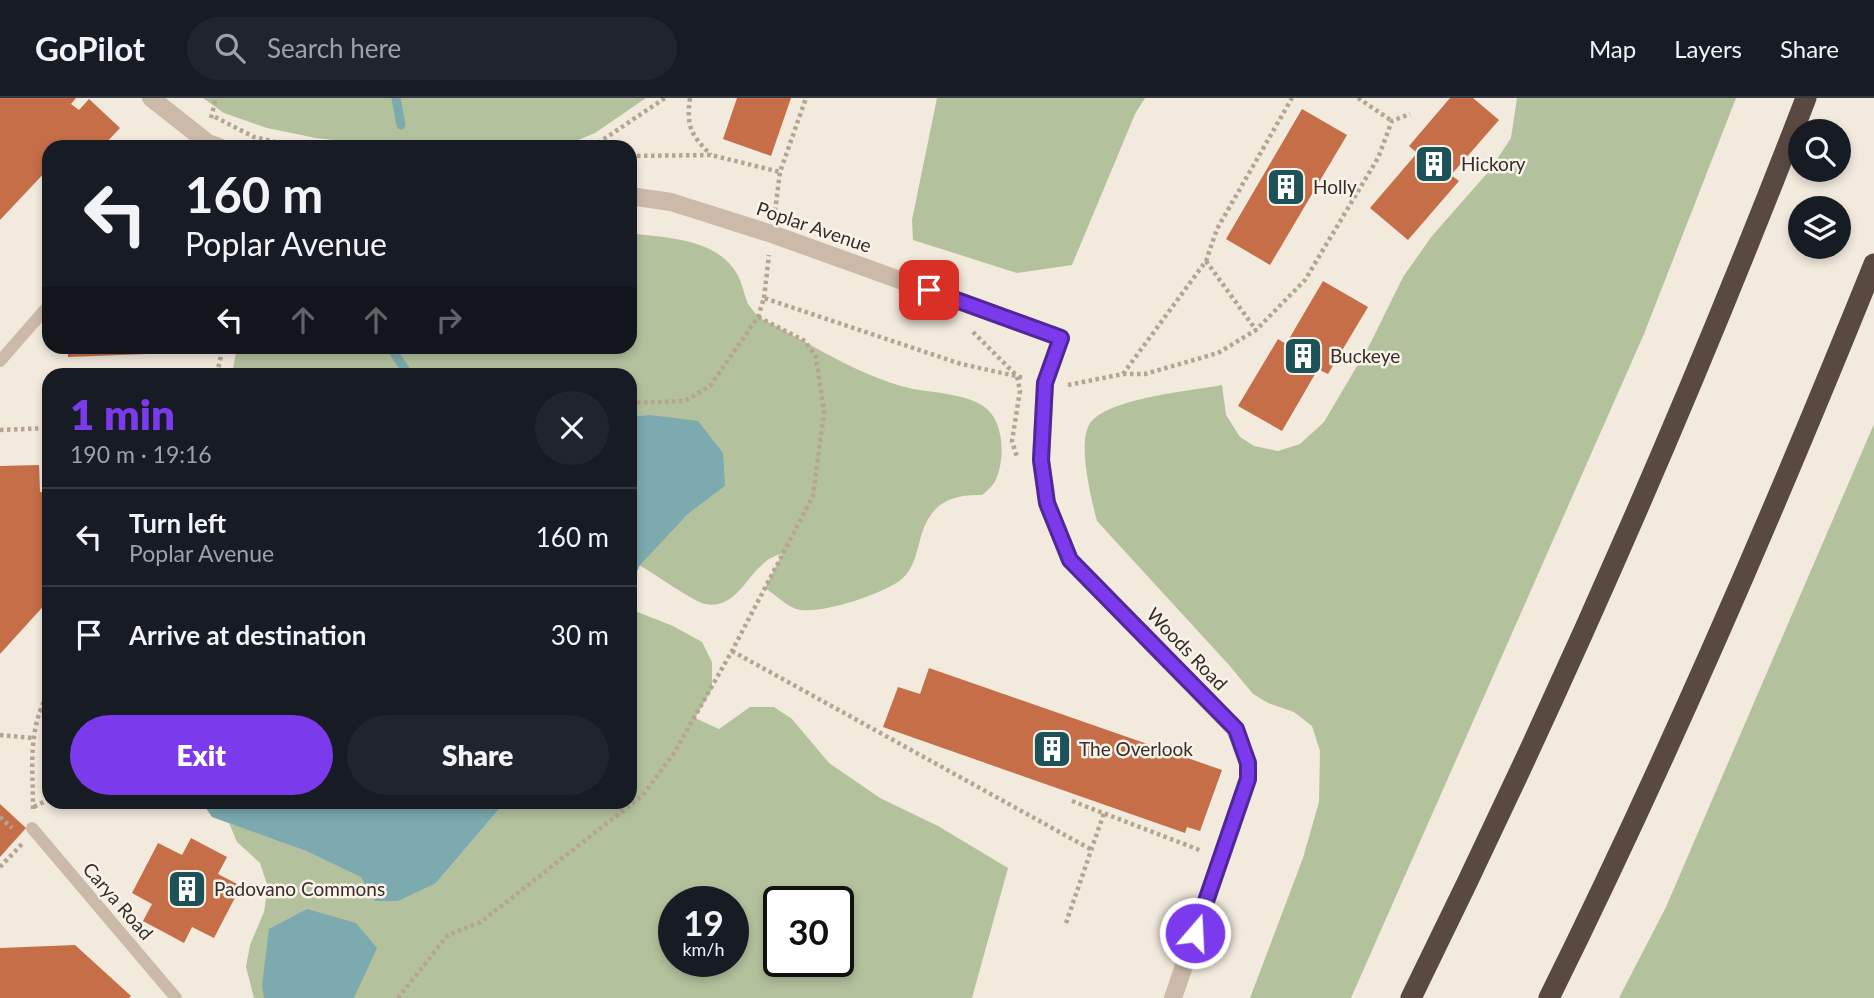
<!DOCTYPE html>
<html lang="en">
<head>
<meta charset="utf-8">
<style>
  body { margin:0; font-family:Lato,sans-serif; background:#20242c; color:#f1f3f6; height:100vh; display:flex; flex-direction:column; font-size:26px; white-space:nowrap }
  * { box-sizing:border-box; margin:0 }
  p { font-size:23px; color:#9ea1a6 }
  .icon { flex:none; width:38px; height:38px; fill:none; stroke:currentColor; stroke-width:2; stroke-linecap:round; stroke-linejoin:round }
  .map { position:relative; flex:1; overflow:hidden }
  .drawer { position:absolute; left:42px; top:270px; width:595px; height:441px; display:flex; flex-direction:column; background:#171b24; border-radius:21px; box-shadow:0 4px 10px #0003 }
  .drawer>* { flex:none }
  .hud { position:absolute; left:42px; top:42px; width:595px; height:214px; border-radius:21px; box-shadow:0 4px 10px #0003; background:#171b24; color:#f1f3f6; overflow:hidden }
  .controls { position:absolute; left:1788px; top:21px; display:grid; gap:14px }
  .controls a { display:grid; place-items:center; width:63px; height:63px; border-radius:50%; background:#171b24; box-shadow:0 4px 10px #0003; font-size:35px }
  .speed { position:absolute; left:658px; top:788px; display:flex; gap:14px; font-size:35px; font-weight:700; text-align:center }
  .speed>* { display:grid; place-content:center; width:91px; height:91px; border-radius:50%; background:#171b24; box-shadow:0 4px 10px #0003; line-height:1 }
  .speed small { font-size:18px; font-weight:400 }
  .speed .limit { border:4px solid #111; border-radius:10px; background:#fff; color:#111 }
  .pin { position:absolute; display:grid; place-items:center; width:60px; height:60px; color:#fff; margin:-30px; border-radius:14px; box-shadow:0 4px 10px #0006 }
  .me { position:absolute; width:77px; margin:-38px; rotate:19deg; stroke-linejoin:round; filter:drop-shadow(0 0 5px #0008) }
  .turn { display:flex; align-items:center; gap:24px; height:147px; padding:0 28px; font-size:32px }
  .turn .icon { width:91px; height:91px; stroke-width:2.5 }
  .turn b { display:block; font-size:49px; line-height:60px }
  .lanes { display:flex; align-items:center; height:66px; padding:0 28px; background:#0003; justify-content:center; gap:35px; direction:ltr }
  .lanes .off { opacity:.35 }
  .round { display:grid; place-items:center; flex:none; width:74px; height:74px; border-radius:37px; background:#20242c }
  .head { display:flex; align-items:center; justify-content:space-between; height:119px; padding:0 28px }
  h1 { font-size:42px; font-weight:800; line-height:52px; color:#7c3aed }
  .cta { display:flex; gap:14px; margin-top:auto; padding:14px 28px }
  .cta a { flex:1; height:80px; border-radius:42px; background:#7c3aed; color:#fff; font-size:28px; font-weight:800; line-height:80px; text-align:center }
  .cta a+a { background:#20242c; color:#f1f3f6 }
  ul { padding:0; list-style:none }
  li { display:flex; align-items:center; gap:21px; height:98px; padding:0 28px; border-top:2px solid #363941 }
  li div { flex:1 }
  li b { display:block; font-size:26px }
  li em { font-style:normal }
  header { display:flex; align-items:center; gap:42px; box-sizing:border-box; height:98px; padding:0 35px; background:#171b24; border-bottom:2px solid #363941 }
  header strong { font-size:33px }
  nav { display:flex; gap:38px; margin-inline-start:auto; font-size:24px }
  .search { width:490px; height:63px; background:#20242c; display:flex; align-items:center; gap:18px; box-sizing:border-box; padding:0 24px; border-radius:38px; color:#9ea1a6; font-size:26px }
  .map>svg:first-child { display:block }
</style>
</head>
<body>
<header>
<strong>GoPilot</strong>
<div class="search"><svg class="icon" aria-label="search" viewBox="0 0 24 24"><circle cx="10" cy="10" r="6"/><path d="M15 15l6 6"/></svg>Search here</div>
<nav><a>Map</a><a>Layers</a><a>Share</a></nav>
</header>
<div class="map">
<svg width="1874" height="900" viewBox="0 0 1874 900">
  <rect width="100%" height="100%" fill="#f2eadd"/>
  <g fill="#b3c19d" fill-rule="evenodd">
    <path d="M 203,0 L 646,0 L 595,35 L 571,45 L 467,49 L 396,49 L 316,40 L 267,30 L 224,15 Z"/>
    <path d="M 937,0 L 1145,0 L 1135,16 L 1072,167 L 1017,175 L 913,142 L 912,122 Z"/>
    <path d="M 1517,0 L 1736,0 L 1644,236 L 1351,900 L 1250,900 L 1303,760 L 1319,704 L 1320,653 L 1312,628 L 1294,614 L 1268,605 L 1253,596 L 1229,567 L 1097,423 C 1091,400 1078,348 1089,327 C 1104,300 1192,293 1222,287 L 1226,317 L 1240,339 L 1254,348 L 1278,353 L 1300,346 L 1324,324 L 1370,246 L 1403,179 L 1432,138 L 1490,72 L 1511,40 Z"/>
    <path d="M 630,135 C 664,140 711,140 733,170 C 742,181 743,194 748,206 C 751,210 755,215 758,219 C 807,243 856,277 909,290 C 931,295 969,295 987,311 C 1004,326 1005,361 996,381 C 994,387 987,393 982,397 C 948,396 929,407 920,442 C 916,456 914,469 903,480 C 887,495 818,518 796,511 C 786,507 774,496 765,490 L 782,456 C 749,462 742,513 705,506 C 694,504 652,474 639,467 L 687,417 L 725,388 L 650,317 L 630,318 L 630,276 L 232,276 L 237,249 L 630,248 Z"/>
    <path d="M 1874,326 L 1874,900 L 1619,900 L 1666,809 Z"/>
    <path d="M 630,511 L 673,528 L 702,544 L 712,564 L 712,591 L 695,620 L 719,631 L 750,609 L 774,609 L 792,621 L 829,665 L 880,700 L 938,728 L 1008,770 L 972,900 L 254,900 L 246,869 L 250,847 L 264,814 L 268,789 L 260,765 L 237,744 L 229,725 L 306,753 L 362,779 L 375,803 L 436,785 L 505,704 L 630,704 ZM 674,803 L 733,803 L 733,863 L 674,863 ZM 779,803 L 838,803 L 838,863 L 779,863 Z"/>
  </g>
  <g fill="#7caaaf">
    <path d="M 650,317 L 698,323 L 723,355 L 725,388 L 687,417 L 640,467 L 630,488 L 630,318 Z"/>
    <path d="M 202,704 L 505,704 L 436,785 L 398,803 L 375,803 L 361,779 L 306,753 L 212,719 Z"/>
    <path d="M 307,811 L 356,825 L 377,850 L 354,900 L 264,900 L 262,888 L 269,831 Z"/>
  </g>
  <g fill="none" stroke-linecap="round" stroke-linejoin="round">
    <g stroke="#7caaaf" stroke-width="9">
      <path d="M 396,0 L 401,27"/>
      <path d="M 394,248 L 393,253 L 408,276"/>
    </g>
  </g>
  <g fill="#c56e48">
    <path d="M 0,0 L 76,0 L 71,6 L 79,12 L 89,1 L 120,30 L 102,49 L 49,49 L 49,70 L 0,122 Z"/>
    <path d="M 737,0 L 791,0 L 771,58 L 723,41 Z"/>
    <path d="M 1450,0 L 1473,0 L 1499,22 L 1451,77 L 1459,83 L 1408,142 L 1370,110 L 1417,55 L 1409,48 Z"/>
    <path d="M 1302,11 L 1347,37 L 1270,167 L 1226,141 Z"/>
    <path d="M 1323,183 L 1368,209 L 1328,276 L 1318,271 L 1282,333 L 1238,308 L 1278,241 L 1286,246 Z"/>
    <path d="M 67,248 L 173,248 L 173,255 L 68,259 Z"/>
    <path d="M 39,367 L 40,394 L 49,393 L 49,502 L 0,556 L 0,368 Z"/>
    <path d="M 929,570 L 1222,672 L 1200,733 L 1187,729 L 1185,735 L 883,629 L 898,589 L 920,596 Z"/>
    <path d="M 0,706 L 26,730 L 0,759 Z"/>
    <path d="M 191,740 L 227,759 L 218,776 L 241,788 L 214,840 L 192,829 L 184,845 L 143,823 L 152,806 L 132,795 L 158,745 L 182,757 Z"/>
    <path d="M 75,847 L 131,898 L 129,900 L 0,900 L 0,850 Z"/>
  </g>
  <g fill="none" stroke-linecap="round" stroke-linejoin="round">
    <g stroke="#b6a493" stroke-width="4.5" stroke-dasharray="3.5 3.5" stroke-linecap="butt">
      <path d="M 690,0 C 686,29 691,37 711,57"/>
      <path d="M 1358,0 L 1392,23"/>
      <path d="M 215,19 L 254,39 L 297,49"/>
      <path d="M 211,20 L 216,0"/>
      <path d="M 592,49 L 665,0"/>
      <path d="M 630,58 L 711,57 L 780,74"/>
      <path d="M 775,113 L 780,74 L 806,0"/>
      <path d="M 1206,163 L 1256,232"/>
      <path d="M 764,200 L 769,157"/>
      <path d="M 973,234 L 1017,278 L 1020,293 L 1012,343 L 1017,359"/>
      <path d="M 217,276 L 223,248"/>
      <path d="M 1123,276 L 1145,276 L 1218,255 L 1256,232 L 1305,182 L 1378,60 L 1392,23 L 1410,16"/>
      <path d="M 1068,287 L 1123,276 L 1206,163 L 1217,131 L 1292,0"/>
      <path d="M 630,305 L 685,303 L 710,288 L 758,219 L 764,200 L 961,266 L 1025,280"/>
      <path d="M 0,332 L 49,330"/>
      <path d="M 732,553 L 1092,752"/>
      <path d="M 40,611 L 49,620"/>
      <path d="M 0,637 L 32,640"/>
      <path d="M 1072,703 L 1202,753"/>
      <path d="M 34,709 L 49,701"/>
      <path d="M 33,711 C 33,668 27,633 49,593"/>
      <path d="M 0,719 L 12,730"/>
      <path d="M 0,769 L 22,746"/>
      <path d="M 1066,825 L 1104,715"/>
      <path d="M 398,900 L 448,837 L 481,824 L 643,697 L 674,655 L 732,553 L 813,398 L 824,314 L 816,259 L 805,243 L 758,219"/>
    </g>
    <g stroke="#cbbaa9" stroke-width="12">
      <path d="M 0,263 L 49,207"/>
      <path d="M 32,730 L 176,900"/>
    </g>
    <g stroke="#cbbaa9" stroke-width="18">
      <path d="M 151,0 L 208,45 L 219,49"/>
      <path d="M 630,98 L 671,104 L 772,136 L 1061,240 L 1045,285 L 1041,362 L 1047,405 L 1070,462 L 1235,631 L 1248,665 L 1248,681 L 1173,900"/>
    </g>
    <g stroke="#594940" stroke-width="21">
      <path d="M 1411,900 C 1556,606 1688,306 1806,0"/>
      <path d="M 1549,900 C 1668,660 1774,414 1874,166"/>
    </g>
  </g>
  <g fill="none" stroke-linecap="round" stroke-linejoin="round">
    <g stroke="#51269a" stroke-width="18">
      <path id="route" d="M 929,192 L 1061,240 L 1045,285 L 1041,362 L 1047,405 L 1070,462 L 1236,631 L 1248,665 L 1248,681 L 1195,835"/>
    </g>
    <use href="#route" stroke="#7c3aed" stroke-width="12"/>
  </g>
  <defs>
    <g id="building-square" transform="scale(2.0125)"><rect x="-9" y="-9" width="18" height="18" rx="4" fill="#1e5259" stroke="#faf3ea"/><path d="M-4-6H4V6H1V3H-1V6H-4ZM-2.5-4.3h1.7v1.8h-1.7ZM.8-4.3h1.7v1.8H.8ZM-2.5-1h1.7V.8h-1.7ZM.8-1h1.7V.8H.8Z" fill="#fff"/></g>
  </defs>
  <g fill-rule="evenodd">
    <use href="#building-square" x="1434" y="66"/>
    <use href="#building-square" x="1286" y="89"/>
    <use href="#building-square" x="1303" y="258"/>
    <use href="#building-square" x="1052" y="651"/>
    <use href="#building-square" x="187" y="791"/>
  </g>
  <g text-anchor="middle" stroke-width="5" stroke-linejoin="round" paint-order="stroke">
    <g font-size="19" fill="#382e29" stroke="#faf3ea" text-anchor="start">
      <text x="1461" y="73">Hickory</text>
      <text x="1313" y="96">Holly</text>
      <text x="1330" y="265">Buckeye</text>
      <text x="1079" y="658">The Overlook</text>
      <text x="214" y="798">Padovano Commons</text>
    </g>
    <g font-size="19" fill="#382e29" stroke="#faf3ea">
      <text transform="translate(814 129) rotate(19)" y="7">Poplar Avenue</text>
      <text transform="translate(1187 551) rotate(46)" y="7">Woods Road</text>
      <text transform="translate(118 803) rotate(49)" y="7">Carya Road</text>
    </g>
  </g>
</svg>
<div class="controls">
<a><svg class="icon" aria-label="search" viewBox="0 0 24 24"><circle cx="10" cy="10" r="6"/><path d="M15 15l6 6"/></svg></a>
<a><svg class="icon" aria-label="layers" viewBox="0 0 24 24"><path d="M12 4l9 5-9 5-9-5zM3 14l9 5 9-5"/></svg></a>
</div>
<div class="speed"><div>19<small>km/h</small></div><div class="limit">30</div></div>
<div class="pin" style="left:929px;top:192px;background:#d93025"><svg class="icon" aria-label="arrive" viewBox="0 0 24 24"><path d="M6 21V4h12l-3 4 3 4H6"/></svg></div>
<svg class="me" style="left:1195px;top:835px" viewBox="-20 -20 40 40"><circle r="17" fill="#7c3aed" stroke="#fff" stroke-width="3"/><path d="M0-11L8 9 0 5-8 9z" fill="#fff"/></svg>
<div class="hud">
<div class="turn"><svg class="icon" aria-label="left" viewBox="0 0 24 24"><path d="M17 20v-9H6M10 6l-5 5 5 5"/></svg><div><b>160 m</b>Poplar Avenue</div></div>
<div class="lanes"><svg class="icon" aria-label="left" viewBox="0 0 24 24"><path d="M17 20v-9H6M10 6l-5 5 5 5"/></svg><svg class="icon off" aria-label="ahead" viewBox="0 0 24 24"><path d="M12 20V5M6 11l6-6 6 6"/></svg><svg class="icon off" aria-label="ahead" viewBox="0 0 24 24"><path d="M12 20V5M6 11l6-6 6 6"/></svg><svg class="icon off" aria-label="right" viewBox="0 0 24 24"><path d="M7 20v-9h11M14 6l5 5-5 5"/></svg></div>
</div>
<section class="drawer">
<div class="head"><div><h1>1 min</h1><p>190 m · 19:16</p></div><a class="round"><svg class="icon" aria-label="close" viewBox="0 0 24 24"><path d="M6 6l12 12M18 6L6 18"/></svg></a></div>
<ul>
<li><svg class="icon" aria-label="left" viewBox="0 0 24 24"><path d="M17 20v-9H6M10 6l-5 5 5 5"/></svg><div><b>Turn left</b><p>Poplar Avenue</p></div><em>160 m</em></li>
<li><svg class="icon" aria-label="arrive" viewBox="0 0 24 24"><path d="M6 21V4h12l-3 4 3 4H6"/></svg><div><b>Arrive at destination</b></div><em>30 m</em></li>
</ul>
<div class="cta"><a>Exit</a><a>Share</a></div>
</section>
</div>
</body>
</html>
